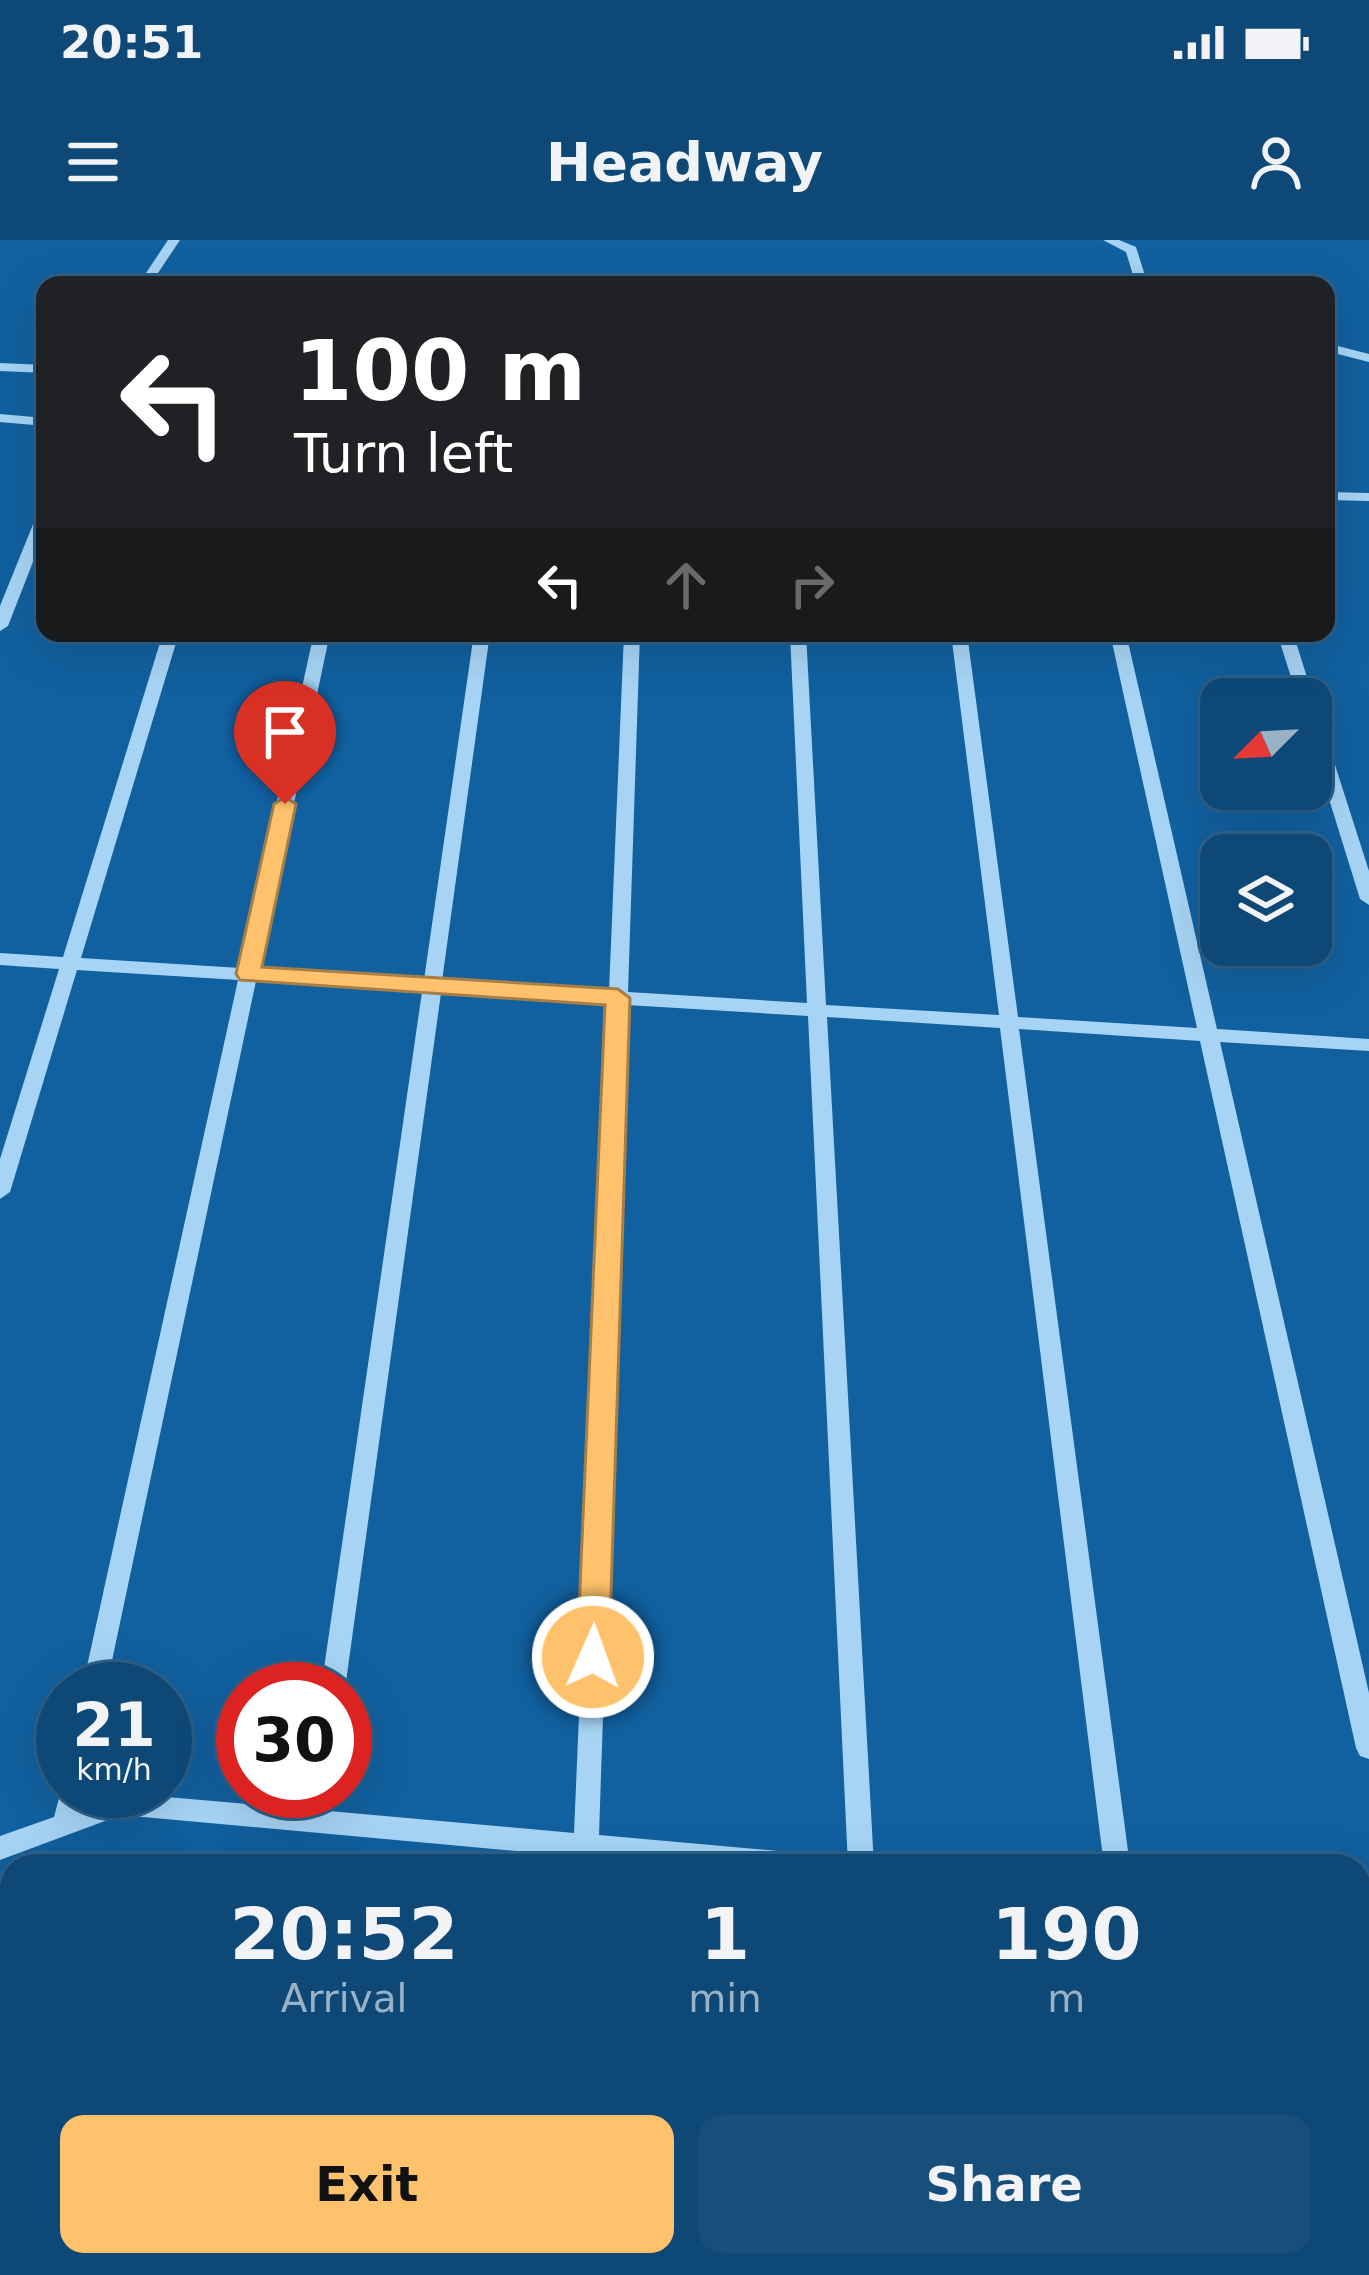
<!DOCTYPE html>
<html lang="en">
<head>
<meta charset="utf-8">
<style>
  body { margin:0; font-family:"DejaVu Sans",sans-serif; background:#164f7c; color:#f1f3f6; height:100vh; display:flex; flex-direction:column; font-size:45px; white-space:nowrap }
  * { box-sizing:border-box; margin:0 }
  p { font-size:39px; color:#9ab2c6 }
  .icon { flex:none; width:66px; height:66px; fill:none; stroke:currentColor; stroke-width:2; stroke-linecap:round; stroke-linejoin:round }
  .map { position:relative; flex:1; overflow:hidden }
  .details { position:absolute; left:0px; top:1614px; width:1371px; height:423px; display:flex; flex-direction:column; background:#0d4877; border-radius:36px 36px 0 0; box-shadow:0 12px 48px #0002,0 0 0 3px #2d6089 }
  .details>* { flex:none }
  .top-card { position:absolute; left:36px; top:36px; width:1299px; height:366px; border-radius:24px; box-shadow:0 12px 48px #0002,0 0 0 3px #2d6089; background:#202124; color:#fff; overflow:hidden }
  .needle { width:78px; rotate:246deg }
  .controls { position:absolute; left:1200px; top:438px; display:grid; gap:24px }
  .controls a { display:grid; place-items:center; width:132px; height:132px; border-radius:24px; background:#0d4877; box-shadow:0 12px 48px #0002,0 0 0 3px #2d6089; font-size:60px }
  .speed { position:absolute; left:36px; top:1422px; display:flex; gap:24px; font-size:60px; font-weight:700; text-align:center }
  .speed>* { display:grid; place-content:center; width:156px; height:156px; border-radius:50%; background:#0d4877; box-shadow:0 12px 48px #0002,0 0 0 3px #2d6089; line-height:1 }
  .speed small { font-size:30px; font-weight:400 }
  .speed .limit { border:18px solid #d22; background:#fff; color:#111 }
  .pin { position:absolute; display:grid; place-items:center; width:102px; height:102px; color:#fff; margin:-123px -51px; border-radius:50% 50% 50% 0; rotate:-45deg; box-shadow:0 0 12px #0007 }
  .pin .icon { rotate:45deg }
  .me { position:absolute; width:132px; margin:-66px; rotate:2deg; stroke-linejoin:round; filter:drop-shadow(0 0 9px #0008) }
  .turn { display:flex; align-items:center; gap:42px; height:252px; padding:0 60px; font-size:54px }
  .turn .icon { width:156px; height:156px; stroke-width:2.5 }
  .turn b { display:block; font-size:84px; line-height:102px }
  .lanes { display:flex; align-items:center; height:114px; padding:0 60px; background:#0003; justify-content:center; gap:60px; direction:ltr }
  .lanes .off { opacity:.35 }
  .eta { display:flex; justify-content:space-evenly; align-items:center; height:204px; text-align:center }
  .eta b { font-size:72px; font-weight:700; line-height:84px }
  .primary-button { display:flex; gap:24px; margin-top:auto; padding:24px 60px }
  .primary-button a { flex:1; height:138px; border-radius:24px; background:#ffc26c; color:#111; font-size:48px; font-weight:700; line-height:138px; text-align:center }
  .primary-button a+a { background:#164f7c; color:#f1f3f6 }
  .status { display:flex; justify-content:space-between; align-items:center; height:84px; padding:0 60px; background:#0d4877; direction:ltr }
  .status svg { height:33px; fill:currentColor }
  header { display:flex; justify-content:space-between; align-items:center; height:156px; padding:0 60px; background:#0d4877; font-size:54px; font-weight:700 }
  .map>svg:first-child { display:block }
</style>
</head>
<body>
<div class="status"><b>20:51</b><svg viewBox="0 0 49 12"><path d="M0 12V9h3v3zM5 12V6h3v6zM10 12V3h3v9zM15 12V0h3v12zM26 1h20v11H26zM47 4h2v5h-2z"/></svg></div>
<header><svg class="icon" aria-label="menu" viewBox="0 0 24 24"><path d="M4 6h16M4 12h16M4 18h16"/></svg>Headway<svg class="icon" aria-label="person" viewBox="0 0 24 24"><circle cx="12" cy="8" r="4"/><path d="M4 21q1-7 8-7t8 7"/></svg></header>
<div class="map">
<svg width="1369" height="2035" viewBox="0 0 1369 2035">
  <rect width="100%" height="100%" fill="#11609f"/>
  <g fill="none" stroke-linecap="round" stroke-linejoin="round">
    <g fill="#a7d4f5" fill-rule="evenodd">
      <path d="M 168,0 L 180,0 L 150,45 L 138,45 Z"/>
      <path d="M 1103,0 L 1119,0 L 1136,7 L 1148,45 L 1136,45 L 1126,12 Z"/>
      <path d="M 1326,103 L 1369,114 L 1369,122 L 1326,111 Z"/>
      <path d="M 0,123 L 45,125 L 45,133 L 0,131 Z"/>
      <path d="M 0,174 L 45,178 L 45,186 L 0,182 Z"/>
      <path d="M 1326,252 L 1369,253 L 1369,261 L 1326,260 Z"/>
      <path d="M 45,268 L 45,291 L 8,386 L 0,391 L 0,366 L 38,272 Z"/>
      <path d="M 163,393 L 179,393 L 81,718 L 240,728 L 314,393 L 330,393 L 259,729 L 424,740 L 474,393 L 490,393 L 442,741 L 609,751 L 624,393 L 640,393 L 628,752 L 807,763 L 790,393 L 806,393 L 826,765 L 999,775 L 951,393 L 967,393 L 1018,777 L 1197,788 L 1110,393 L 1126,393 L 1217,789 L 1369,799 L 1369,811 L 1220,802 L 1369,1453 L 1369,1519 L 1360,1516 L 1356,1508 L 1200,801 L 1019,789 L 1130,1626 L 1104,1626 L 1000,788 L 827,777 L 874,1626 L 848,1626 L 808,776 L 627,765 L 599,1595 L 813,1614 L 822,1618 L 826,1626 L 681,1626 L 121,1575 L 0,1620 L 0,1596 L 54,1577 L 63,1543 L 63,1551 L 85,1551 L 81,1567 L 121,1553 L 304,1569 L 306,1551 L 332,1551 L 329,1571 L 574,1593 L 609,763 L 441,753 L 345,1449 L 321,1449 L 422,752 L 256,741 L 106,1449 L 82,1449 L 238,740 L 77,730 L 10,952 L 0,959 L 0,919 L 59,729 L 0,725 L 0,713 L 63,717 Z"/>
      <path d="M 1277,393 L 1293,393 L 1314,459 L 1312,462 L 1311,459 L 1298,459 Z"/>
      <path d="M 1311,470 L 1319,475 L 1369,631 L 1369,665 L 1360,659 L 1311,501 Z"/>
      <path d="M 1359,1663 L 1369,1664 L 1369,1688 L 1359,1687 Z"/>
      <path d="M 0,1719 L 10,1723 L 12,1729 L 12,1785 L 2,1781 L 0,1776 Z"/>
      <path d="M 12,1869 L 12,1897 L 0,1902 L 0,1874 Z"/>
      <rect x="1359" y="1906" width="10" height="28"/>
      <path d="M 71,2025 L 101,2025 L 104,2035 L 74,2035 Z"/>
    </g>
  </g>
  <path fill="#ffc26c" stroke="#a67e46" stroke-width="3" d="M 285,557 L 296,564 L 262,727 L 618,749 L 630,758 L 609,1417 L 604,1427 L 593,1431 L 582,1427 L 577,1417 L 605,765 L 240,740 L 236,734 L 274,564 Z"/>
</svg>
<div class="controls">
<a><svg class="needle" viewBox="-14 -14 28 28"><path d="M0-13l5 13h-10z" fill="#e53935"/><path d="M0 13l5-13h-10z" fill="#9ab2c6"/></svg></a>
<a><svg class="icon" aria-label="layers" viewBox="0 0 24 24"><path d="M12 4l9 5-9 5-9-5zM3 14l9 5 9-5"/></svg></a>
</div>
<div class="speed"><div>21<small>km/h</small></div><div class="limit">30</div></div>
<div class="pin" style="left:285px;top:564px;background:#d93025"><svg class="icon" aria-label="arrive" viewBox="0 0 24 24"><path d="M6 21V4h12l-3 4 3 4H6"/></svg></div>
<svg class="me" style="left:593px;top:1417px" viewBox="-20 -20 40 40"><circle r="17" fill="#ffc26c" stroke="#fff" stroke-width="3"/><path d="M0-11L8 9 0 5-8 9z" fill="#fff"/></svg>
<div class="top-card">
<div class="turn"><svg class="icon" aria-label="left" viewBox="0 0 24 24"><path d="M17 20v-9H6M10 6l-5 5 5 5"/></svg><div><b>100 m</b>Turn left</div></div>
<div class="lanes"><svg class="icon" aria-label="left" viewBox="0 0 24 24"><path d="M17 20v-9H6M10 6l-5 5 5 5"/></svg><svg class="icon off" aria-label="ahead" viewBox="0 0 24 24"><path d="M12 20V5M6 11l6-6 6 6"/></svg><svg class="icon off" aria-label="right" viewBox="0 0 24 24"><path d="M7 20v-9h11M14 6l5 5-5 5"/></svg></div>
</div>
<section class="details">
<div class="eta">
<div><b>20:52</b><p>Arrival</p></div>
<div><b>1</b><p>min</p></div>
<div><b>190</b><p>m</p></div>
</div>
<div class="primary-button"><a>Exit</a><a>Share</a></div>
</section>
</div>
</body>
</html>
